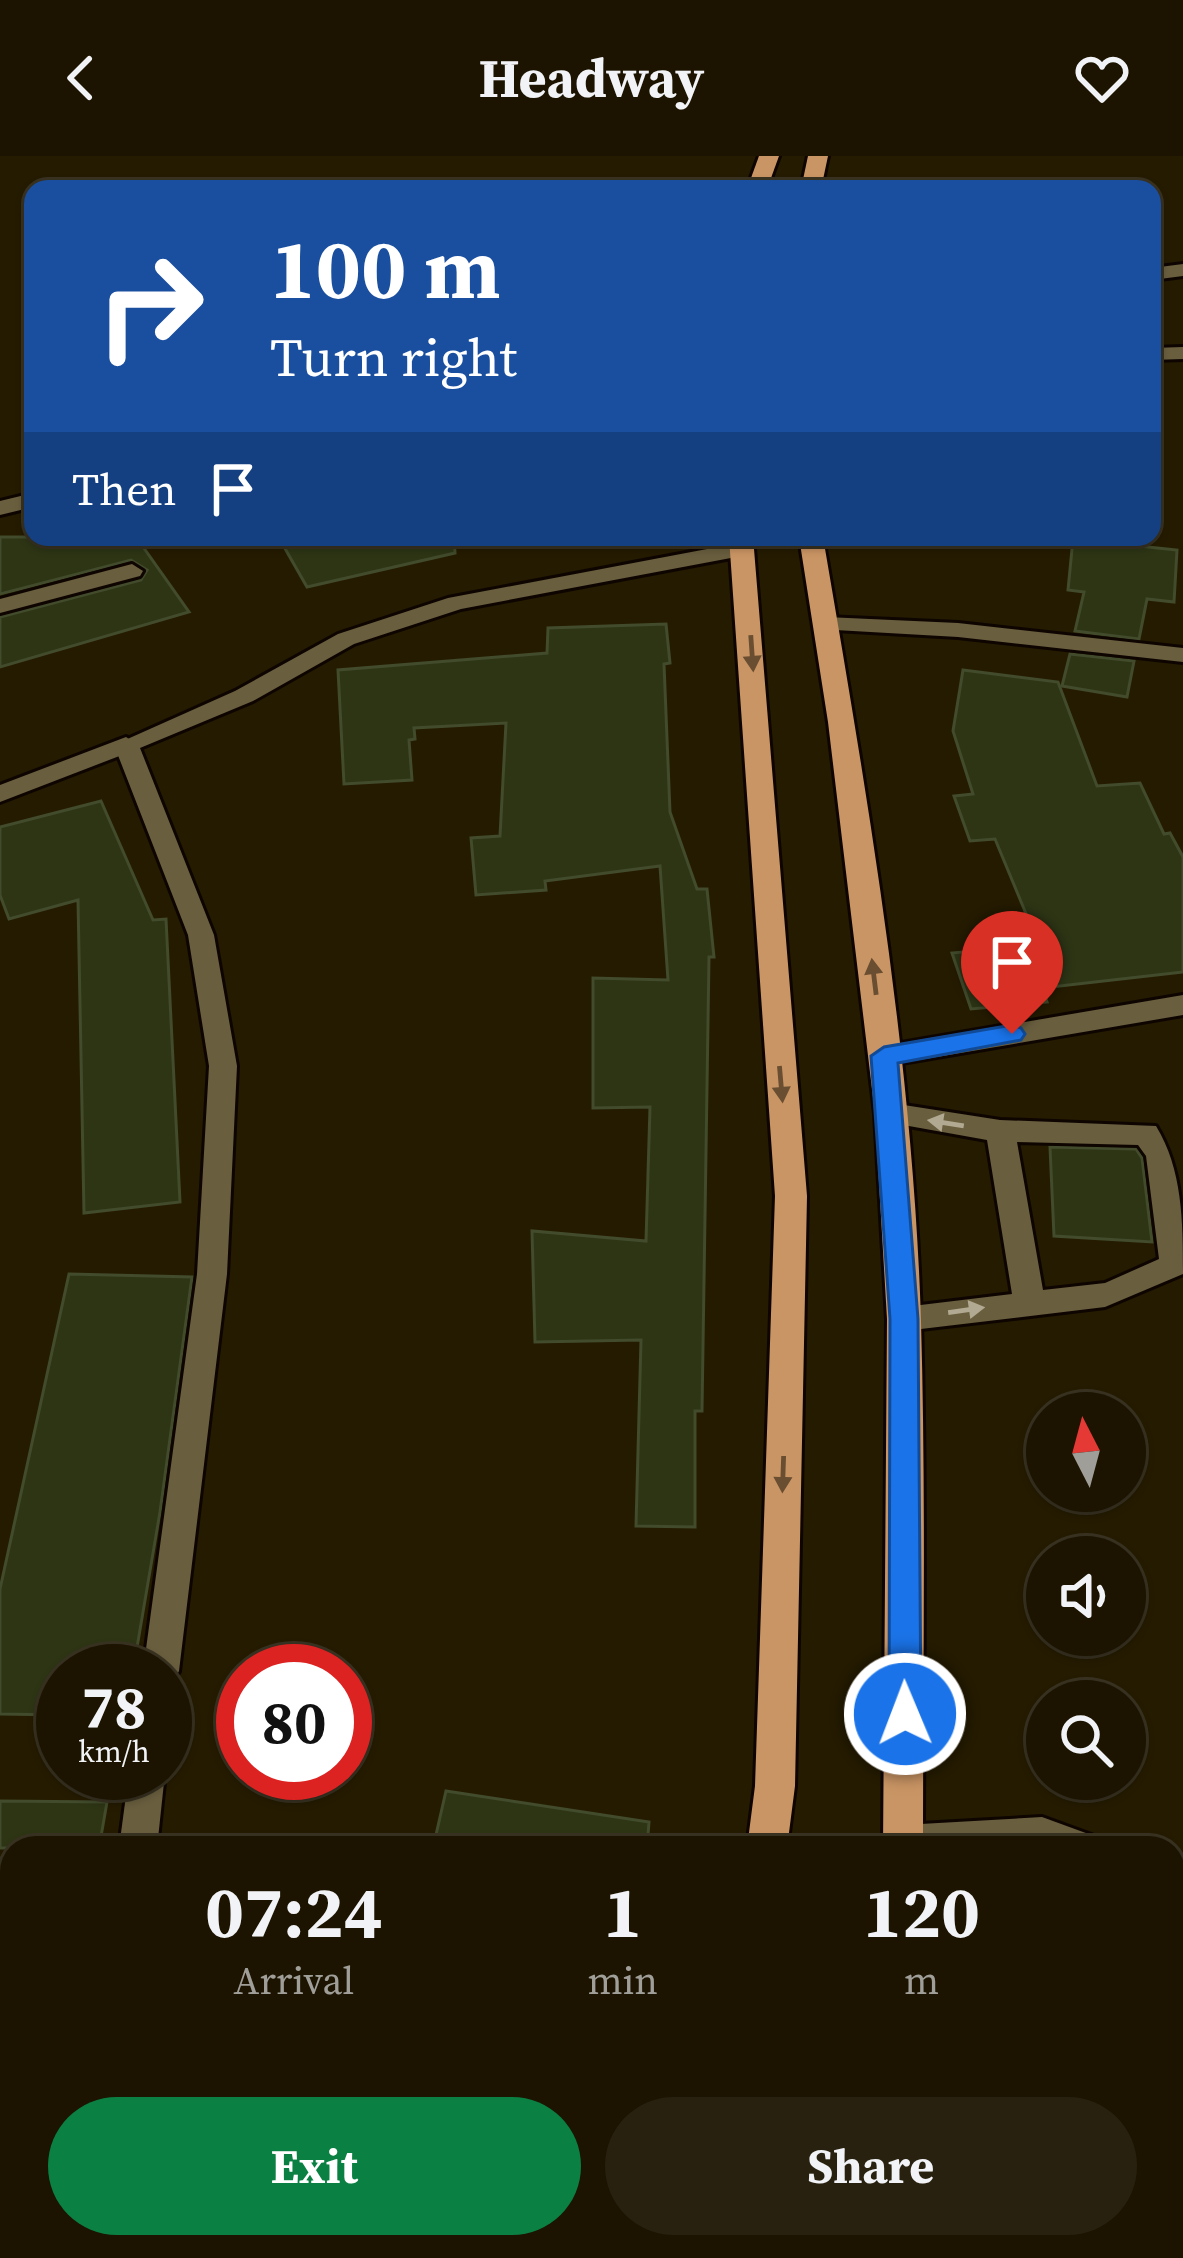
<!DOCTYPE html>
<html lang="en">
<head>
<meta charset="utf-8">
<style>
  body { margin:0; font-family:"Source Serif 4",serif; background:#29210f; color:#f1f3f6; height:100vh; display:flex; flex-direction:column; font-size:45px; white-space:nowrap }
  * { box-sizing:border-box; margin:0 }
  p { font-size:39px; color:#a09e99 }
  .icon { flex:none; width:66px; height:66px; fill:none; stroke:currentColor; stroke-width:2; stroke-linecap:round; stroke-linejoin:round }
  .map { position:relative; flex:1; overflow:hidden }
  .panel { position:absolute; left:0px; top:1680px; width:1185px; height:423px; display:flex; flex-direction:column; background:#1c1400; border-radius:36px 36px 0 0; box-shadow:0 3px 9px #0004,0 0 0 3px #3a3322 }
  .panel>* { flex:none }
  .hud { position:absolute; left:24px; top:24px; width:1137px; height:366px; border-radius:24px; box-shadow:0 3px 9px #0004,0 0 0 3px #3a3322; background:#1a4fa0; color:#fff; overflow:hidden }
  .needle { width:78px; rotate:354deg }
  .buttons { position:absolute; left:1026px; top:1236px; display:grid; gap:24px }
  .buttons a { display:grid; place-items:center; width:120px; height:120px; border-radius:50%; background:#1c1400; box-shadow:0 3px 9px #0004,0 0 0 3px #3a3322; font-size:60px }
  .speed { position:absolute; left:36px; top:1488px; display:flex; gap:24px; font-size:60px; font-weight:700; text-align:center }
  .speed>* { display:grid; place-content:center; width:156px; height:156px; border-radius:50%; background:#1c1400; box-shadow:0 3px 9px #0004,0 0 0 3px #3a3322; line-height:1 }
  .speed small { font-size:30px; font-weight:400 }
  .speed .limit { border:18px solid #d22; background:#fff; color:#111 }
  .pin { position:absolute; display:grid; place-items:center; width:102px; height:102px; color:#fff; margin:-123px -51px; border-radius:50% 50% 50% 0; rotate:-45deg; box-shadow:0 0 12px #0007 }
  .pin .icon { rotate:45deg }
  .me { position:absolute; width:132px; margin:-66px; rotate:359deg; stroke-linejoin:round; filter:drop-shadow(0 0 9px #0008) }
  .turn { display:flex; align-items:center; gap:42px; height:252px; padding:0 48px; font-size:54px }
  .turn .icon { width:156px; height:156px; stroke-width:2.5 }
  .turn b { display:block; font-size:84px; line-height:102px }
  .then { display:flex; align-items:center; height:114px; padding:0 48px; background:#0003; gap:24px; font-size:45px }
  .eta { display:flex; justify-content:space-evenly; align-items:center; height:204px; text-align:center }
  .eta b { font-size:72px; font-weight:700; line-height:84px }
  .action { display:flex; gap:24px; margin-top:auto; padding:24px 48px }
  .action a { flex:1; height:138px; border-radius:72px; background:#0b8043; color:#fff; font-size:48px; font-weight:700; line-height:138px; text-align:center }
  .action a+a { background:#29210f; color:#f1f3f6 }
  header { display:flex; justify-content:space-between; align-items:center; height:156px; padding:0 48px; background:#1c1400; font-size:54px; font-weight:700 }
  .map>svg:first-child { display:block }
</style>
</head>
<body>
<header><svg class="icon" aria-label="back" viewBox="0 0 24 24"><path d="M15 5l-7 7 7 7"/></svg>Headway<svg class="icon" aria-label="heart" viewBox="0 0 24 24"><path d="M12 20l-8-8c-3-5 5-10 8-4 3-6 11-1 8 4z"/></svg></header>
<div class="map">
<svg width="1183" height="2102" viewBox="0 0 1183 2102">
  <rect width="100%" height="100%" fill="#251b00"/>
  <g fill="#2d3515" stroke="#424b2c" stroke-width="3">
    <path d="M 0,381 L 136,381 L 189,456 L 0,511 L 0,461 L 141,424 L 147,414 L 131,404 L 0,438 Z"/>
    <path d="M 321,381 L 454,381 L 455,397 L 307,431 L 283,389 Z"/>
    <path d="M 1073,383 L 1177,394 L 1174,446 L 1147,443 L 1139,483 L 1075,475 L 1084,436 L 1068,434 Z"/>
    <path d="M 666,468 L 670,507 L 664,508 L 670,656 L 697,733 L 707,733 L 714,801 L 709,801 L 702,1255 L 695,1255 L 695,1371 L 636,1370 L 641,1184 L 535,1186 L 532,1075 L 646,1085 L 650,951 L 593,952 L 593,822 L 668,824 L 660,710 L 545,725 L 546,734 L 476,739 L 471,682 L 500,680 L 506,567 L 414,572 L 415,583 L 409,584 L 412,624 L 344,628 L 338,514 L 547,497 L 548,472 Z"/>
    <path d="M 1070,498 L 1134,505 L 1127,541 L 1062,530 Z"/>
    <path d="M 963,514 L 1058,526 L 1097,630 L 1140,627 L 1164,678 L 1170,677 L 1183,701 L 1183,816 L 1042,832 L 1047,846 L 971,853 L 952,797 L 1039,789 L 995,683 L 970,685 L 954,640 L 973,638 L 953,575 Z"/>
    <path d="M 101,645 L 153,764 L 166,763 L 180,1046 L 84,1057 L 78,744 L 9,763 L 0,739 L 0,671 Z"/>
    <path d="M 1050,991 L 1136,993 L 1142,1002 L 1152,1086 L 1054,1080 Z"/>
    <path d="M 69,1118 L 192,1121 L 160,1356 L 133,1515 L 63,1515 L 63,1559 L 0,1558 L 0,1433 Z"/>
    <path d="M 446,1635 L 649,1666 L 647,1692 L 433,1692 Z"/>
    <path d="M 0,1645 L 107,1646 L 99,1692 L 0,1692 Z"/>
  </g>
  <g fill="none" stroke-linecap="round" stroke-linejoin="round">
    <g stroke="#0e0500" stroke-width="6">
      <g id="service">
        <path d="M 1183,191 L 1183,203 L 1152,204 L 1152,192 Z"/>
        <path d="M 132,408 L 143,415 L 140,420 L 0,457 L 0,443 Z"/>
        <path d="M 826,461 L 958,467 L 1183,492 L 1183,506 L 958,481 L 818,473 L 818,463 Z"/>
        <path d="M 126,581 L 138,589 L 135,594 L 0,646 L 0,629 Z"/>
        <path d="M 891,947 L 1000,964 L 1156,970 C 1183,1014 1183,1067 1183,1118 L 1105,1151 L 904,1175 L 893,1172 L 888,1163 L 893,1154 L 904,1151 L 1012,1138 L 987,984 L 881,965 L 877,958 L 881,951 ZM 1017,986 L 1138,989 L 1146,1000 L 1159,1103 L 1105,1127 L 1043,1134 Z"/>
        <path d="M 1042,1661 L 1094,1680 L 1100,1692 L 887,1692 L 884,1686 L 890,1674 L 903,1669 Z"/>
        <path d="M 1173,1739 L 1183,1743 L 1183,1782 L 1173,1778 Z"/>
        <path d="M 403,2091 L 445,2091 L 443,2102 L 401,2102 Z"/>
      </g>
    </g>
    <g stroke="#0e0500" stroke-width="6">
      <g id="minor">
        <path d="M 1183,108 L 1183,120 L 1152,124 L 1152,112 Z"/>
        <path d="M 33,337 L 33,351 L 0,359 L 0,345 Z"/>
        <path d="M 744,386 L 752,388 L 752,398 L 461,453 L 354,488 L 253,545 L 140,592 L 214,779 L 237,910 L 227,1118 L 179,1515 L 173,1526 L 165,1529 L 165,1515 L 143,1515 L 197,1118 L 209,910 L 188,779 L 114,589 L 235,535 L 338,478 L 448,442 Z"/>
        <path d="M 1183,839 L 1183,859 L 884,910 L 870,900 L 884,890 Z"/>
        <path d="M 129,1617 L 165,1617 L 157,1692 L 119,1692 Z"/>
        <path d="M 1183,2027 L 1183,2069 L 1173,2070 L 1173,2028 Z"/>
        <path d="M 65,2091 L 107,2091 L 106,2102 L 64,2102 Z"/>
      </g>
    </g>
    <g stroke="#0e0500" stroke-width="6">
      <g id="trunk">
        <path d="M 759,0 L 779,0 L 767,33 L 747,33 Z"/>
        <path d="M 808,0 L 828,0 L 821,33 L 801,33 Z"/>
        <path d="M 729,381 L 753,381 L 807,1040 L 795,1630 L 787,1692 L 747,1692 L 755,1630 L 775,1040 Z"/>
        <path d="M 799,381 L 823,381 C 867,638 913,904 921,1165 C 926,1340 923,1517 923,1692 L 883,1692 L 887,1163 L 875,958 L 828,566 Z"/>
        <path d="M 692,2091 L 738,2091 L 736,2102 L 690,2102 Z"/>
        <path d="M 853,2091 L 899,2091 L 898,2102 L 852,2102 Z"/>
      </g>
    </g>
    <use href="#service" fill="#695e3e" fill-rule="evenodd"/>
    <use href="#minor" fill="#695e3e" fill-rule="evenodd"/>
    <use href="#trunk" fill="#ca9564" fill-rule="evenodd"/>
  </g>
  <defs><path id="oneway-solid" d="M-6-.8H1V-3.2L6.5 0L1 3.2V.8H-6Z" transform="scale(3)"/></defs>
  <g fill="#6a4e32">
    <use href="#oneway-solid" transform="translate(752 497) rotate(86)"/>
    <use href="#oneway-solid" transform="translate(874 821) rotate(-97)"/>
    <use href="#oneway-solid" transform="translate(781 928) rotate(85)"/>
    <use href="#oneway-solid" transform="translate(783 1318) rotate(92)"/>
  </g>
  <g fill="#b1a991">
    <use href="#oneway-solid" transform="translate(946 967) rotate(-171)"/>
    <use href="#oneway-solid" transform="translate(966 1154) rotate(-8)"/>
  </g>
  <path fill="#1a73e8" stroke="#114b97" stroke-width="3" d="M 1012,869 L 1021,872 L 1025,878 L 1021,884 L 898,907 L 918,1163 L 921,1558 L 917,1569 L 905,1573 L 894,1569 L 889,1558 L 890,1163 L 871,900 L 884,891 Z"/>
</svg>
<div class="buttons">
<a><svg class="needle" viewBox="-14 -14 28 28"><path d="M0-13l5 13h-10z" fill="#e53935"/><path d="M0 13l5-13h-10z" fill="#a09e99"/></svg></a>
<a><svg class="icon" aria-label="sound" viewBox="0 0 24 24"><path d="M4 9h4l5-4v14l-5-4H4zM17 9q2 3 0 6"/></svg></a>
<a><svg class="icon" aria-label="search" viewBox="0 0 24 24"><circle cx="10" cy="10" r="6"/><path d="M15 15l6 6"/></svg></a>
</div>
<div class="speed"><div>78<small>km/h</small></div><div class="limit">80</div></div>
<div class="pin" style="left:1012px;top:878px;background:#d93025"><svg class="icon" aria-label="arrive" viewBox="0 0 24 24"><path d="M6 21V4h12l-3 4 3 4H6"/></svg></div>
<svg class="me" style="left:905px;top:1558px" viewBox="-20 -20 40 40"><circle r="17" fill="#1a73e8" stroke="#fff" stroke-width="3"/><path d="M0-11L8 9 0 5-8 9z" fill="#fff"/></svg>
<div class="hud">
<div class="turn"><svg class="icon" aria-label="right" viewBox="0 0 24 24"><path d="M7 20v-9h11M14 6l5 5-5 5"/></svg><div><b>100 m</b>Turn right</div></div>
<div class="then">Then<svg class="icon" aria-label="arrive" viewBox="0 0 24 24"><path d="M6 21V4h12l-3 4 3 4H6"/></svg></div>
</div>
<section class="panel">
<div class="eta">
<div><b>07:24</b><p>Arrival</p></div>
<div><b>1</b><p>min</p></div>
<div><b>120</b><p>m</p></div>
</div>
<div class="action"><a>Exit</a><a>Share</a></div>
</section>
</div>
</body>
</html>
